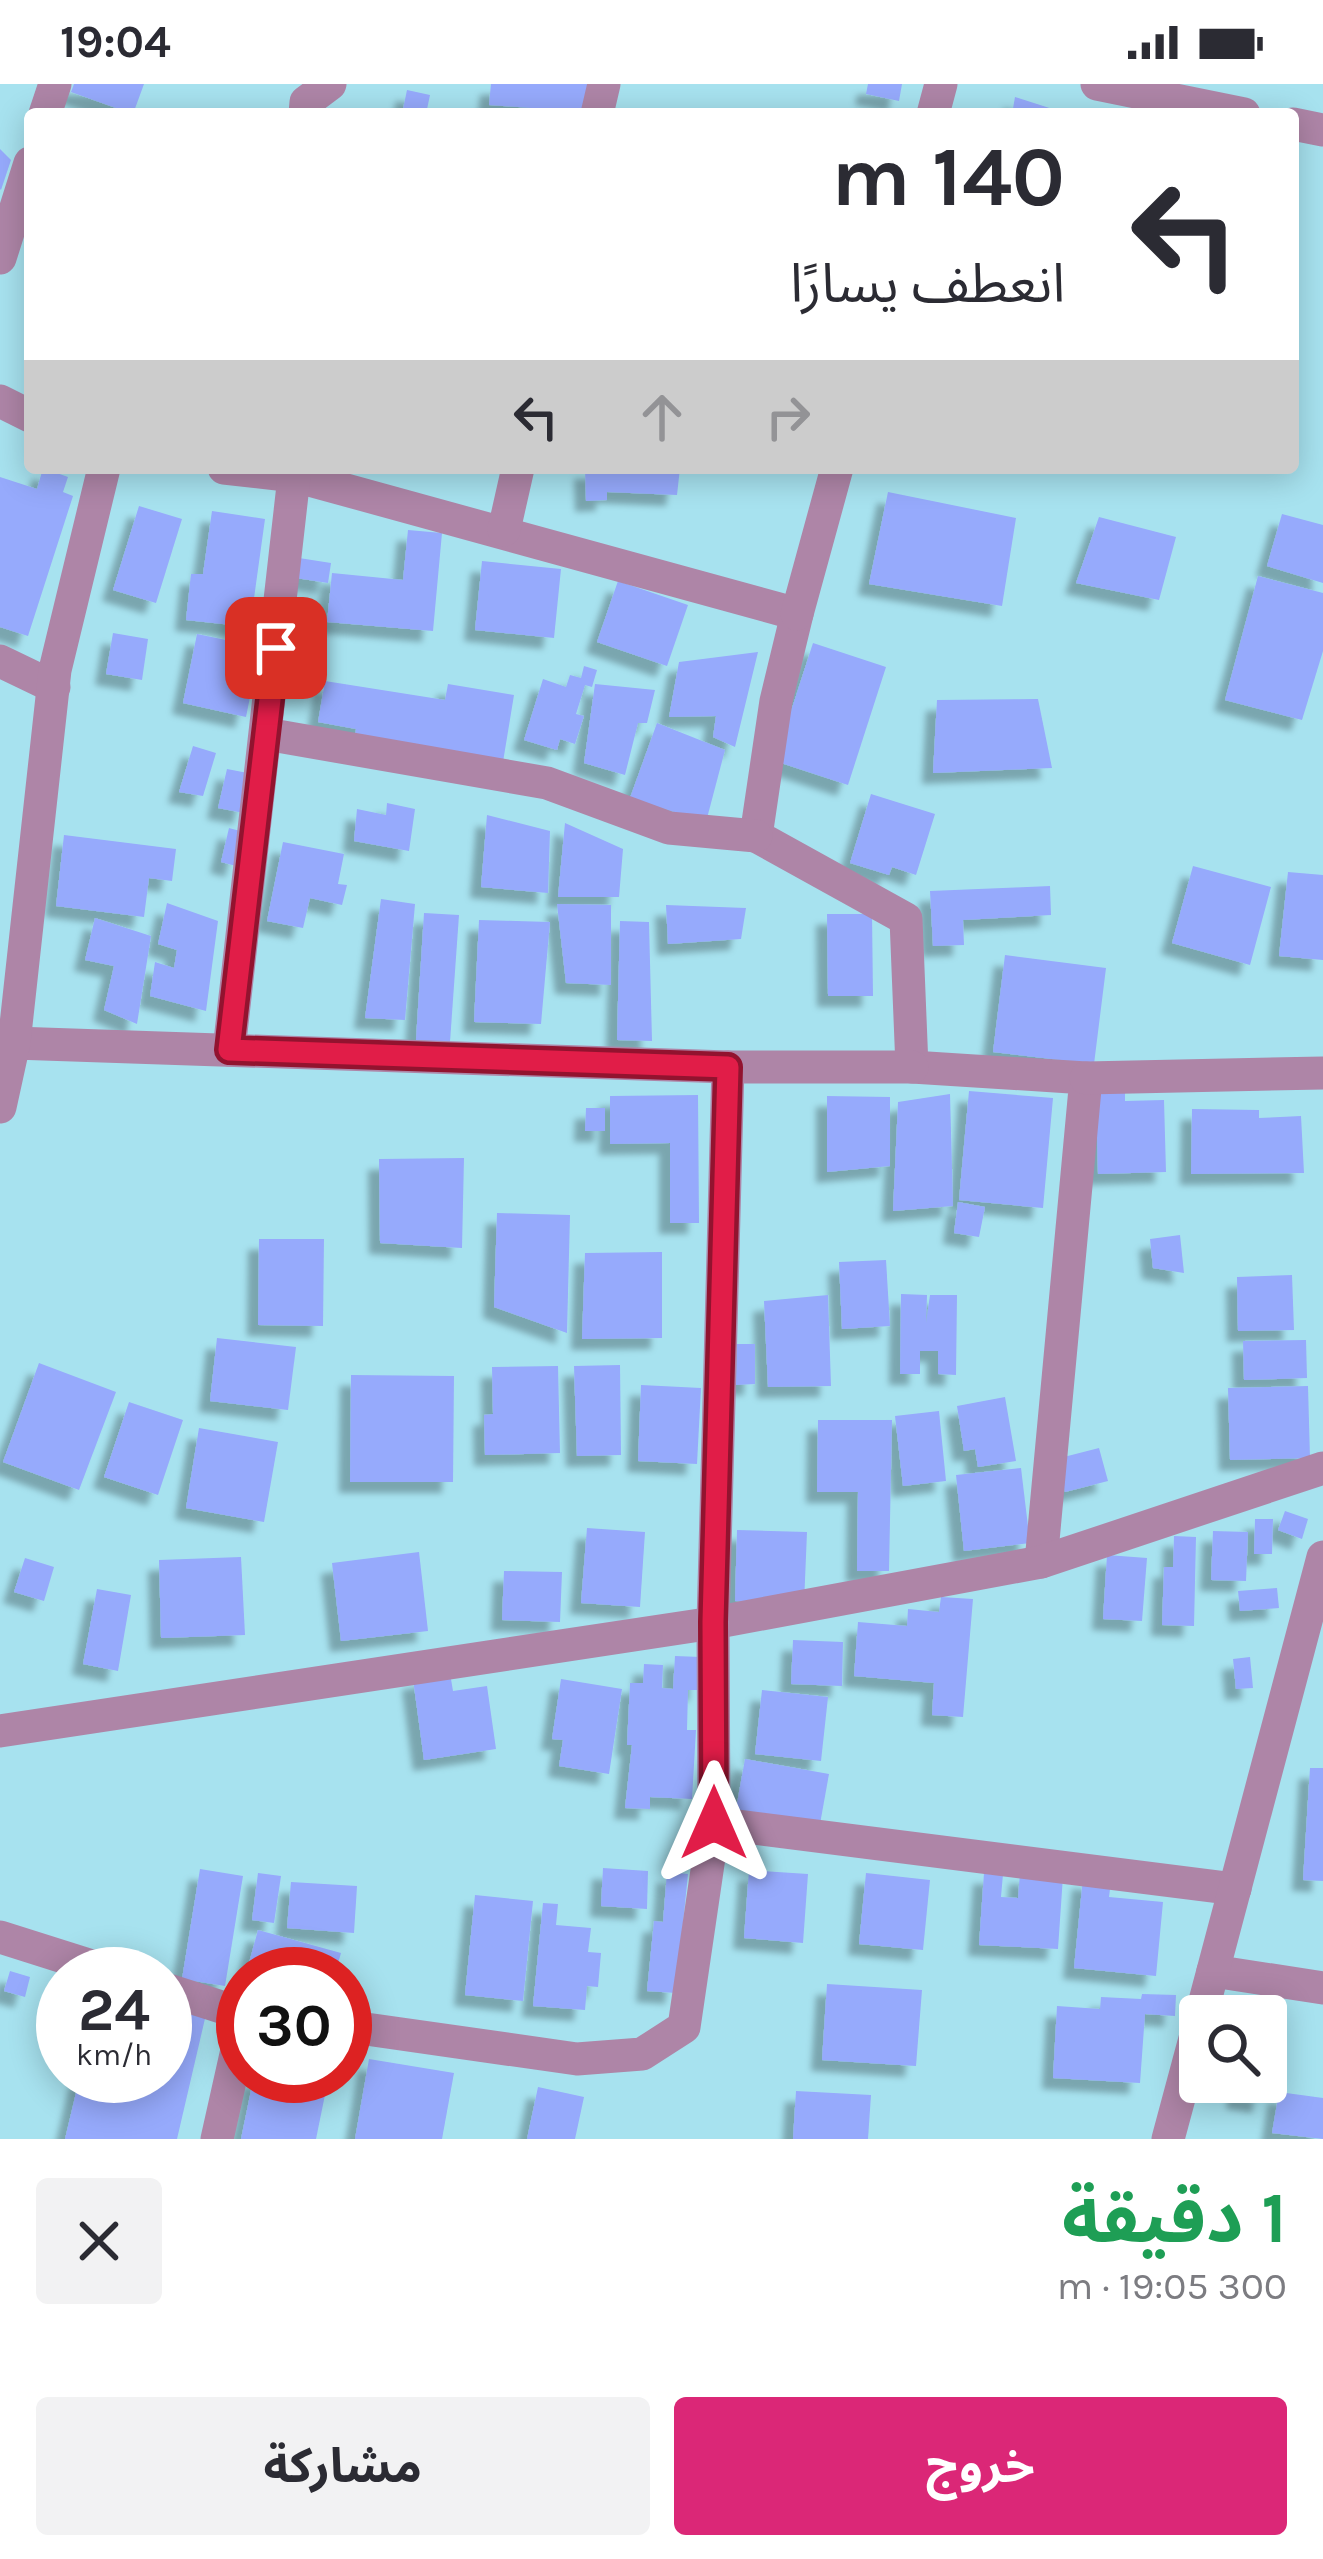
<!DOCTYPE html>
<html lang="ar">
<head>
<meta charset="utf-8">
<style>
  body { margin:0; font-family:Karla,"Noto Sans Arabic",sans-serif; background:#f2f2f3; color:#2b2b33; direction:rtl; height:100vh; display:flex; flex-direction:column; font-size:45px; white-space:nowrap }
  * { box-sizing:border-box; margin:0 }
  p { font-size:39px; color:#7c7c81 }
  .icon { flex:none; width:66px; height:66px; fill:none; stroke:currentColor; stroke-width:2; stroke-linecap:round; stroke-linejoin:round }
  .map { position:relative; height:2055px; overflow:hidden; direction:ltr }
  .sheet { display:flex; flex-direction:column; background:#fff; flex:1 }
  .sheet>* { flex:none }
  .hud { position:absolute; left:24px; top:24px; width:1275px; height:366px; border-radius:12px; box-shadow:0 6px 30px #0003; direction:rtl; background:#fff; color:#2b2b33; overflow:hidden }
  .tools { position:absolute; left:1179px; top:1911px; display:grid; gap:24px }
  .tools a { display:grid; place-items:center; width:108px; height:108px; border-radius:12px; background:#fff; box-shadow:0 6px 30px #0003; font-size:60px }
  .speed { position:absolute; left:36px; top:1863px; display:flex; gap:24px; font-size:60px; font-weight:700; text-align:center }
  .speed>* { display:grid; place-content:center; width:156px; height:156px; border-radius:50%; background:#fff; box-shadow:0 6px 30px #0003; line-height:1 }
  .speed small { font-size:30px; font-weight:400 }
  .speed .limit { border:18px solid #d22; background:#fff; color:#111 }
  .pin { position:absolute; display:grid; place-items:center; width:102px; height:102px; color:#fff; margin:-51px; border-radius:24px; box-shadow:0 6px 18px #0006 }
  .me { position:absolute; width:132px; margin:-66px; rotate:0deg; stroke-linejoin:round; filter:drop-shadow(0 0 9px #0008) }
  .turn { display:flex; align-items:center; gap:42px; height:252px; padding:0 36px; font-size:54px }
  .turn .icon { width:156px; height:156px; stroke-width:2.5 }
  .turn b { display:block; font-size:84px; line-height:102px }
  .lanes { display:flex; align-items:center; height:114px; padding:0 36px; background:#0003; justify-content:center; gap:60px; direction:ltr }
  .lanes .off { opacity:.35 }
  .round { display:grid; place-items:center; flex:none; width:126px; height:126px; border-radius:12px; background:#f2f2f3 }
  .head { display:flex; align-items:center; justify-content:space-between; height:204px; padding:0 36px }
  h1 { font-size:72px; font-weight:700; line-height:90px; color:#1e9e55 }
  .cta { display:flex; gap:24px; margin-top:auto; padding:24px 36px }
  .cta a { flex:1; height:138px; border-radius:12px; background:#db2777; color:#fff; font-size:48px; font-weight:700; line-height:138px; text-align:center }
  .cta a+a { background:#f2f2f3; color:#2b2b33 }
  .status { display:flex; justify-content:space-between; align-items:center; height:84px; padding:0 60px; background:#fff; direction:ltr }
  .status svg { height:33px; fill:currentColor }
  .map>svg:first-child { display:block }
</style>
</head>
<body>
<div class="status"><b>19:04</b><svg viewBox="0 0 49 12"><path d="M0 12V9h3v3zM5 12V6h3v6zM10 12V3h3v9zM15 12V0h3v12zM26 1h20v11H26zM47 4h2v5h-2z"/></svg></div>
<div class="map">
<svg width="1323" height="2055" viewBox="0 0 1323 2055">
  <defs>
    <filter id="shadow"><feDropShadow dx="-11" dy="11" stdDeviation="3" flood-color="#0004"/></filter>
  </defs>
  <rect width="100%" height="100%" fill="#a7e2ef"/>
  <g fill="#96aafc" filter="url(#shadow)">
    <path d="M 74,0 L 144,0 L 133,30 L 71,8 Z"/>
    <path d="M 491,0 L 589,0 L 587,28 L 489,21 Z"/>
    <path d="M 868,0 L 902,0 L 899,17 L 866,10 Z"/>
    <path d="M 407,6 L 430,11 L 426,30 L 402,30 Z"/>
    <path d="M 1015,13 L 1065,29 L 1065,30 L 1012,30 Z"/>
    <path d="M 0,65 L 11,76 L 1,106 L 0,105 Z"/>
    <path d="M 43,384 L 68,393 L 63,408 L 73,412 L 28,552 L 0,543 L 0,393 L 37,405 Z"/>
    <path d="M 585,384 L 680,384 L 677,411 L 607,408 L 607,416 L 586,417 Z"/>
    <path d="M 888,408 L 1016,434 L 1002,522 L 869,500 Z"/>
    <path d="M 139,422 L 182,435 L 156,519 L 113,506 Z"/>
    <path d="M 212,427 L 265,435 L 250,543 L 186,536 L 191,490 L 203,490 Z"/>
    <path d="M 1282,430 L 1323,441 L 1323,499 L 1267,482 Z"/>
    <path d="M 1099,433 L 1176,453 L 1159,516 L 1076,499 Z"/>
    <path d="M 408,446 L 442,449 L 433,547 L 327,538 L 332,489 L 403,496 Z"/>
    <path d="M 299,474 L 331,479 L 328,499 L 296,494 Z"/>
    <path d="M 482,477 L 561,485 L 554,554 L 475,546 Z"/>
    <path d="M 1258,492 L 1323,509 L 1323,567 L 1302,636 L 1225,616 Z"/>
    <path d="M 618,497 L 688,521 L 667,582 L 597,558 Z"/>
    <path d="M 113,549 L 148,555 L 142,596 L 106,590 Z"/>
    <path d="M 197,550 L 260,563 L 246,633 L 183,619 Z"/>
    <path d="M 813,559 L 886,583 L 848,701 L 775,677 Z"/>
    <path d="M 758,568 L 735,663 L 713,653 L 716,632 L 669,633 L 679,578 Z"/>
    <path d="M 584,582 L 597,586 L 592,603 L 585,601 L 576,630 L 584,632 L 575,660 L 560,655 L 557,666 L 524,656 L 543,595 L 566,603 L 570,591 L 581,594 Z"/>
    <path d="M 325,597 L 445,616 L 448,600 L 514,611 L 502,684 L 354,659 L 356,645 L 318,638 Z"/>
    <path d="M 595,600 L 655,606 L 647,639 L 638,639 L 625,691 L 584,679 Z"/>
    <path d="M 1038,615 L 1052,684 L 933,689 L 937,616 Z"/>
    <path d="M 657,639 L 725,666 L 706,738 L 630,714 Z"/>
    <path d="M 193,662 L 216,669 L 203,712 L 179,708 Z"/>
    <path d="M 227,685 L 253,690 L 244,729 L 218,724 Z"/>
    <path d="M 871,710 L 935,730 L 916,791 L 892,783 L 889,791 L 850,779 Z"/>
    <path d="M 387,719 L 415,725 L 409,767 L 354,757 L 357,725 L 386,731 Z"/>
    <path d="M 487,731 L 550,747 L 548,809 L 481,803 Z"/>
    <path d="M 565,739 L 623,765 L 619,813 L 558,813 Z"/>
    <path d="M 229,744 L 244,748 L 236,782 L 221,778 Z"/>
    <path d="M 64,751 L 176,765 L 172,797 L 149,794 L 144,833 L 56,822 Z"/>
    <path d="M 283,758 L 344,770 L 338,800 L 347,801 L 342,821 L 310,814 L 303,844 L 267,837 Z"/>
    <path d="M 1193,782 L 1271,803 L 1250,881 L 1172,859 Z"/>
    <path d="M 1288,788 L 1323,791 L 1323,876 L 1279,872 Z"/>
    <path d="M 1050,802 L 1051,831 L 963,836 L 964,861 L 933,862 L 930,807 Z"/>
    <path d="M 381,815 L 415,820 L 405,936 L 365,934 Z"/>
    <path d="M 167,819 L 218,837 L 206,927 L 150,912 L 155,878 L 174,884 L 177,866 L 158,860 Z"/>
    <path d="M 557,820 L 611,821 L 611,901 L 566,899 Z"/>
    <path d="M 666,821 L 746,824 L 741,855 L 668,860 Z"/>
    <path d="M 424,829 L 459,831 L 450,958 L 416,956 Z"/>
    <path d="M 827,830 L 872,830 L 873,912 L 828,912 Z"/>
    <path d="M 95,834 L 151,852 L 137,940 L 104,926 L 114,882 L 85,876 Z"/>
    <path d="M 479,836 L 550,838 L 541,940 L 474,938 Z"/>
    <path d="M 620,837 L 649,838 L 652,957 L 617,956 Z"/>
    <path d="M 1005,871 L 1106,884 L 1094,980 L 993,968 Z"/>
    <path d="M 969,1007 L 1053,1014 L 1043,1124 L 959,1116 Z"/>
    <path d="M 1125,1008 L 1125,1017 L 1164,1016 L 1166,1088 L 1098,1090 L 1096,1009 Z"/>
    <path d="M 950,1010 L 953,1122 L 893,1127 L 898,1018 Z"/>
    <path d="M 698,1011 L 699,1139 L 670,1139 L 670,1059 L 610,1060 L 610,1012 Z"/>
    <path d="M 827,1012 L 890,1013 L 890,1082 L 827,1088 Z"/>
    <path d="M 586,1024 L 605,1024 L 605,1047 L 585,1047 Z"/>
    <path d="M 1192,1025 L 1259,1026 L 1259,1034 L 1301,1032 L 1304,1089 L 1191,1090 Z"/>
    <path d="M 464,1074 L 462,1164 L 380,1159 L 379,1075 Z"/>
    <path d="M 958,1118 L 985,1123 L 979,1153 L 954,1149 Z"/>
    <path d="M 497,1129 L 570,1131 L 567,1249 L 494,1223 Z"/>
    <path d="M 1180,1151 L 1184,1189 L 1153,1184 L 1150,1155 Z"/>
    <path d="M 259,1155 L 324,1155 L 323,1242 L 258,1241 Z"/>
    <path d="M 662,1168 L 662,1254 L 582,1255 L 585,1169 Z"/>
    <path d="M 886,1176 L 890,1242 L 842,1245 L 839,1178 Z"/>
    <path d="M 1292,1191 L 1294,1246 L 1238,1247 L 1237,1193 Z"/>
    <path d="M 901,1210 L 927,1211 L 926,1239 L 930,1211 L 957,1211 L 956,1291 L 938,1290 L 938,1267 L 920,1267 L 920,1290 L 900,1290 Z"/>
    <path d="M 828,1211 L 831,1302 L 768,1303 L 764,1217 Z"/>
    <path d="M 217,1254 L 296,1263 L 288,1326 L 210,1317 Z"/>
    <path d="M 1306,1256 L 1307,1294 L 1244,1296 L 1243,1257 Z"/>
    <path d="M 737,1260 L 755,1260 L 755,1300 L 736,1301 Z"/>
    <path d="M 39,1279 L 116,1308 L 79,1406 L 3,1378 Z"/>
    <path d="M 620,1281 L 621,1371 L 577,1372 L 574,1282 Z"/>
    <path d="M 558,1282 L 560,1369 L 485,1371 L 484,1331 L 493,1330 L 492,1283 Z"/>
    <path d="M 351,1291 L 454,1292 L 453,1398 L 350,1398 Z"/>
    <path d="M 641,1301 L 701,1304 L 697,1380 L 638,1377 Z"/>
    <path d="M 1308,1302 L 1310,1374 L 1230,1376 L 1228,1304 Z"/>
    <path d="M 1005,1313 L 1016,1377 L 978,1383 L 975,1365 L 964,1367 L 957,1322 Z"/>
    <path d="M 129,1318 L 183,1336 L 158,1411 L 104,1393 Z"/>
    <path d="M 939,1327 L 946,1397 L 903,1402 L 895,1332 Z"/>
    <path d="M 818,1336 L 892,1336 L 889,1487 L 857,1487 L 858,1408 L 817,1408 Z"/>
    <path d="M 199,1344 L 278,1358 L 264,1438 L 186,1424 Z"/>
    <path d="M 1099,1364 L 1108,1397 L 1065,1408 L 1056,1375 Z"/>
    <path d="M 1021,1384 L 1030,1459 L 964,1467 L 956,1391 Z"/>
    <path d="M 1285,1427 L 1308,1435 L 1302,1455 L 1278,1446 Z"/>
    <path d="M 1255,1435 L 1273,1435 L 1272,1470 L 1254,1470 Z"/>
    <path d="M 587,1444 L 645,1448 L 640,1523 L 581,1519 Z"/>
    <path d="M 737,1446 L 807,1448 L 804,1520 L 735,1517 Z"/>
    <path d="M 1213,1447 L 1248,1448 L 1246,1497 L 1211,1496 Z"/>
    <path d="M 1174,1452 L 1196,1453 L 1194,1542 L 1162,1541 L 1164,1483 L 1173,1483 Z"/>
    <path d="M 419,1468 L 428,1547 L 341,1557 L 332,1479 Z"/>
    <path d="M 1107,1471 L 1147,1474 L 1142,1537 L 1103,1535 Z"/>
    <path d="M 241,1473 L 245,1551 L 161,1554 L 159,1476 Z"/>
    <path d="M 25,1474 L 54,1483 L 44,1517 L 14,1508 Z"/>
    <path d="M 504,1487 L 562,1488 L 560,1538 L 502,1536 Z"/>
    <path d="M 1277,1504 L 1279,1524 L 1240,1527 L 1238,1507 Z"/>
    <path d="M 97,1505 L 131,1511 L 118,1587 L 83,1580 Z"/>
    <path d="M 941,1513 L 973,1515 L 963,1633 L 932,1631 L 934,1599 L 854,1592 L 858,1538 L 907,1542 L 908,1525 L 939,1528 Z"/>
    <path d="M 793,1556 L 843,1558 L 842,1602 L 791,1600 Z"/>
    <path d="M 675,1572 L 701,1573 L 700,1606 L 688,1606 L 687,1646 L 696,1646 L 692,1715 L 650,1713 L 650,1725 L 625,1724 L 632,1661 L 627,1661 L 630,1599 L 643,1599 L 644,1580 L 663,1581 L 662,1604 L 673,1605 Z"/>
    <path d="M 1250,1573 L 1253,1604 L 1236,1605 L 1233,1575 Z"/>
    <path d="M 450,1589 L 453,1607 L 487,1602 L 496,1665 L 424,1676 L 413,1595 Z"/>
    <path d="M 561,1595 L 622,1605 L 609,1690 L 559,1682 L 563,1656 L 552,1655 Z"/>
    <path d="M 762,1606 L 828,1613 L 821,1677 L 755,1670 Z"/>
    <path d="M 745,1675 L 829,1690 L 820,1740 L 736,1725 Z"/>
    <path d="M 1310,1684 L 1323,1684 L 1323,1797 L 1303,1796 Z"/>
    <path d="M 603,1784 L 648,1787 L 647,1825 L 601,1822 Z"/>
    <path d="M 200,1785 L 243,1792 L 225,1902 L 182,1895 Z"/>
    <path d="M 749,1786 L 808,1790 L 803,1859 L 744,1854 Z"/>
    <path d="M 667,1788 L 688,1790 L 676,1909 L 647,1907 L 654,1837 L 663,1838 Z"/>
    <path d="M 258,1789 L 281,1792 L 274,1839 L 252,1836 Z"/>
    <path d="M 866,1789 L 930,1796 L 923,1866 L 859,1860 Z"/>
    <path d="M 984,1789 L 1003,1790 L 1001,1813 L 1018,1814 L 1020,1789 L 1063,1792 L 1058,1865 L 979,1861 Z"/>
    <path d="M 1083,1794 L 1111,1797 L 1109,1813 L 1163,1818 L 1156,1892 L 1074,1884 Z"/>
    <path d="M 291,1798 L 357,1802 L 354,1849 L 287,1844 Z"/>
    <path d="M 475,1811 L 533,1817 L 523,1917 L 465,1911 Z"/>
    <path d="M 543,1819 L 558,1820 L 556,1841 L 591,1844 L 588,1868 L 601,1869 L 598,1903 L 587,1902 L 585,1926 L 533,1922 Z"/>
    <path d="M 258,1846 L 341,1869 L 335,1890 L 246,1890 Z"/>
    <path d="M 10,1887 L 30,1893 L 25,1913 L 4,1907 Z"/>
    <path d="M 827,1900 L 922,1906 L 916,1982 L 822,1976 Z"/>
    <path d="M 1142,1910 L 1176,1911 L 1175,1932 L 1145,1930 L 1140,1999 L 1053,1994 L 1057,1922 L 1100,1925 L 1101,1913 L 1141,1915 Z"/>
    <path d="M 165,1916 L 207,1926 L 177,2055 L 65,2055 L 80,1992 L 165,1992 Z"/>
    <path d="M 369,1975 L 454,1989 L 442,2055 L 355,2055 Z"/>
    <path d="M 254,1992 L 327,2001 L 316,2055 L 241,2055 Z"/>
    <path d="M 1239,2001 L 1265,2005 L 1263,2018 L 1237,2014 Z"/>
    <path d="M 538,2003 L 584,2013 L 575,2055 L 527,2055 Z"/>
    <path d="M 796,2007 L 871,2011 L 868,2055 L 793,2055 Z"/>
    <path d="M 1279,2008 L 1323,2014 L 1323,2055 L 1272,2049 Z"/>
  </g>
  <g fill="none" stroke-linecap="round" stroke-linejoin="round">
    <g stroke="#ae85a7" stroke-width="33">
      <path d="M 1097,0 L 1244,30"/>
      <path d="M 45,30 L 55,0"/>
      <path d="M 305,30 L 306,18 L 330,0"/>
      <path d="M 597,30 L 604,0"/>
      <path d="M 933,30 L 941,0"/>
      <path d="M 1293,40 L 1323,46"/>
      <path d="M 0,174 L 30,79"/>
      <path d="M 0,317 L 30,332"/>
      <path d="M 224,384 L 295,392 L 797,530 L 776,617 L 756,752 L 906,835 L 912,983 L 1086,994 L 1041,1478"/>
      <path d="M 504,446 L 518,384"/>
      <path d="M 797,530 L 837,384"/>
      <path d="M 0,577 L 54,603"/>
      <path d="M 266,650 L 547,699 L 669,744 L 756,752"/>
      <path d="M 14,959 L 728,983 L 713,1539 L 714,1739 L 684,1943 L 642,1970 L 577,1975 L 345,1942"/>
      <path d="M 229,966 L 295,384"/>
      <path d="M 728,983 L 912,983"/>
      <path d="M 1086,994 L 1323,989"/>
      <path d="M 0,1023 L 14,959 L 55,586 L 104,384"/>
      <path d="M 0,1647 L 713,1539 L 1041,1478 L 1323,1384"/>
      <path d="M 714,1739 L 1235,1805"/>
      <path d="M 0,1853 L 117,1890"/>
      <path d="M 1213,1887 L 1323,1904"/>
      <path d="M 165,1905 L 243,1930"/>
      <path d="M 1201,1932 L 1323,1473"/>
      <path d="M 217,2055 L 243,1939"/>
      <path d="M 1168,2055 L 1200,1936"/>
    </g>
  </g>
  <g fill="none" stroke-linecap="round" stroke-linejoin="round">
    <g stroke="#92132f" stroke-width="30">
      <path id="route" d="M 276,564 L 229,966 L 728,983 L 713,1538 L 714,1739"/>
    </g>
    <use href="#route" stroke="#e11d48" stroke-width="21"/>
  </g>
</svg>
<div class="tools">
<a><svg class="icon" aria-label="search" viewBox="0 0 24 24"><circle cx="10" cy="10" r="6"/><path d="M15 15l6 6"/></svg></a>
</div>
<div class="speed"><div>24<small>km/h</small></div><div class="limit">30</div></div>
<div class="pin" style="left:276px;top:564px;background:#d93025"><svg class="icon" aria-label="arrive" viewBox="0 0 24 24"><path d="M6 21V4h12l-3 4 3 4H6"/></svg></div>
<svg class="me" style="left:714px;top:1739px" viewBox="-20 -20 40 40"><path d="M0-17L14 15 0 8-14 15z" fill="#e11d48" stroke="#fff" stroke-width="4"/></svg>
<div class="hud">
<div class="turn"><svg class="icon" aria-label="left" viewBox="0 0 24 24"><path d="M17 20v-9H6M10 6l-5 5 5 5"/></svg><div><b>140 m</b>انعطف يسارًا</div></div>
<div class="lanes"><svg class="icon" aria-label="left" viewBox="0 0 24 24"><path d="M17 20v-9H6M10 6l-5 5 5 5"/></svg><svg class="icon off" aria-label="ahead" viewBox="0 0 24 24"><path d="M12 20V5M6 11l6-6 6 6"/></svg><svg class="icon off" aria-label="right" viewBox="0 0 24 24"><path d="M7 20v-9h11M14 6l5 5-5 5"/></svg></div>
</div>
</div>
<section class="sheet">
<div class="head"><div><h1>1 دقيقة</h1><p>300 m · 19:05</p></div><a class="round"><svg class="icon" aria-label="close" viewBox="0 0 24 24"><path d="M6 6l12 12M18 6L6 18"/></svg></a></div>
<div class="cta"><a>خروج</a><a>مشاركة</a></div>
</section>
</body>
</html>
